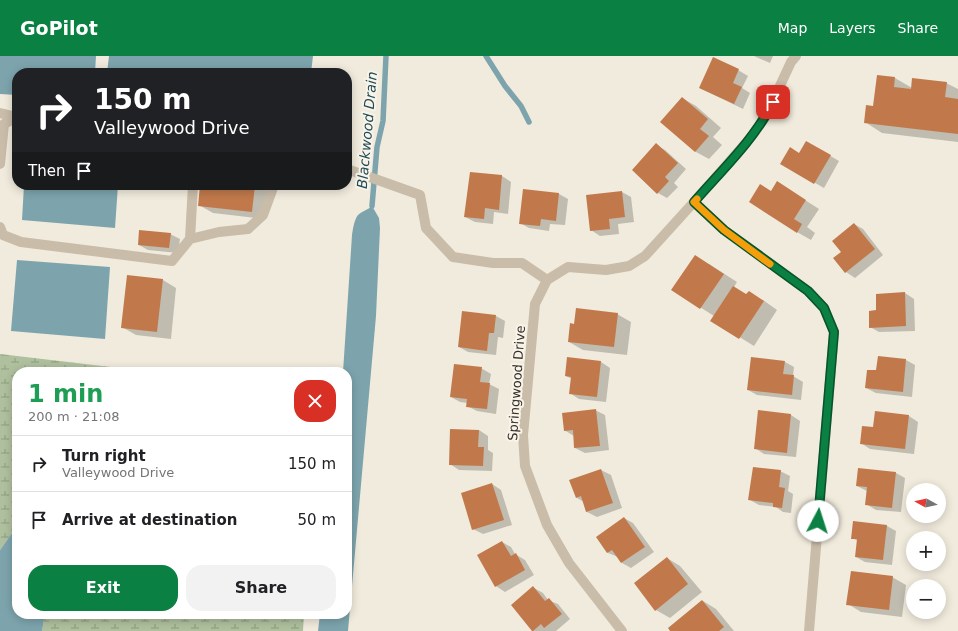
<!DOCTYPE html>
<html lang="en">
<head>
<meta charset="utf-8">
<style>
  body { margin:0; font-family:"DejaVu Sans",sans-serif; background:#f2f2f2; color:#202124; height:100vh; display:flex; flex-direction:column; font-size:15px; white-space:nowrap }
  * { box-sizing:border-box; margin:0 }
  p { font-size:13px; color:#757577 }
  .icon { flex:none; width:22px; height:22px; fill:none; stroke:currentColor; stroke-width:2; stroke-linecap:round; stroke-linejoin:round }
  .map { position:relative; flex:1; overflow:hidden }
  .sheet { position:absolute; left:12px; top:311px; width:340px; height:252px; display:flex; flex-direction:column; background:#fff; border-radius:16px; box-shadow:0 2px 10px #0003 }
  .sheet>* { flex:none }
  .hud { position:absolute; left:12px; top:12px; width:340px; height:122px; border-radius:16px; box-shadow:0 2px 10px #0003; background:#202124; color:#fff; overflow:hidden }
  .needle { width:26px; rotate:278deg }
  .controls { position:absolute; left:906px; top:427px; display:grid; gap:8px }
  .controls a { display:grid; place-items:center; width:40px; height:40px; border-radius:50%; background:#fff; box-shadow:0 2px 10px #0003; font-size:20px }
  .pin { position:absolute; display:grid; place-items:center; width:34px; height:34px; color:#fff; margin:-17px; border-radius:8px; box-shadow:0 2px 6px #0006 }
  .me { position:absolute; width:44px; margin:-22px; rotate:5deg; stroke-linejoin:round; filter:drop-shadow(0 0 3px #0008) }
  .turn { display:flex; align-items:center; gap:14px; height:84px; padding:0 16px; font-size:18px }
  .turn .icon { width:52px; height:52px; stroke-width:2.5 }
  .turn b { display:block; font-size:28px; line-height:34px }
  .then { display:flex; align-items:center; height:38px; padding:0 16px; background:#0003; gap:8px; font-size:15px }
  .round { display:grid; place-items:center; flex:none; width:42px; height:42px; border-radius:16px; background:#f2f2f2 }
  .overview { display:flex; align-items:center; justify-content:space-between; height:68px; padding:0 16px }
  h1 { font-size:24px; font-weight:800; line-height:30px; color:#1e9e55 }
  .primary-button { display:flex; gap:8px; margin-top:auto; padding:8px 16px }
  .primary-button a { flex:1; height:46px; border-radius:16px; background:#0b8043; color:#fff; font-size:16px; font-weight:800; line-height:46px; text-align:center }
  .primary-button a+a { background:#f2f2f2; color:#202124 }
  ul { padding:0; list-style:none }
  li { display:flex; align-items:center; gap:12px; height:56px; padding:0 16px; border-top:1px solid #e0e0e0 }
  li div { flex:1 }
  li b { display:block; font-size:15px }
  li em { font-style:normal }
  header { display:flex; align-items:center; gap:24px; box-sizing:border-box; height:56px; padding:0 20px; background:#0b8043; color:#fff }
  header strong { font-size:19px }
  nav { display:flex; gap:22px; margin-inline-start:auto; font-size:14px }
  .map>svg:first-child { display:block }
</style>
</head>
<body>
<header>
<strong>GoPilot</strong>
<nav><a>Map</a><a>Layers</a><a>Share</a></nav>
</header>
<div class="map">
<svg width="958" height="575" viewBox="0 0 958 575">
  <defs>
    <pattern id="wetland-marsh" width="20" height="14" patternUnits="userSpaceOnUse"><rect width="20" height="14" fill="#afc09e"/><path d="M1 5h8M5 5V1M11 12h8M15 12V8" fill="none" stroke="#8f9c81"/></pattern>
  </defs>
  <rect width="100%" height="100%" fill="#f1ebdd"/>
  <path fill="url(#wetland-marsh)" d="M 0,298 L 153,316 L 17,316 L 17,470 L 0,494 Z
    M 45,558 L 304,558 L 303,575 L 42,575 Z"/>
  <path fill="#7da4ad" d="M 0,0 L 96,0 L 95,17 L 17,17 L 17,39 L 0,38 Z
    M 109,0 L 313,0 L 311,17 L 107,17 Z
    M 24,129 L 118,129 L 115,172 L 22,164 Z
    M 372,150 L 379,162 L 380,172 L 376,260 L 348,575 L 318,575 L 320,558 L 347,558 L 347,316 L 343,316 L 352,179 C 353,173 354,164 358,159 C 362,155 368,154 372,150 Z
    M 17,204 L 110,211 L 105,283 L 11,275 Z
    M 17,470 L 17,558 L 45,558 L 42,575 L 0,575 L 0,494 Z"/>
  <path fill="#0003" d="M 754,0 L 773,0 L 770,7 Z
    M 738,14 L 748,20 L 742,32 L 750,37 L 743,53 L 700,32 Z
    M 895,22 L 912,32 L 946,27 L 958,33 L 958,86 L 882,77 L 865,66 Z
    M 682,42 L 696,50 L 721,72 L 713,81 L 722,89 L 709,103 L 696,96 L 662,66 Z
    M 807,86 L 839,105 L 824,132 L 782,108 L 800,98 Z
    M 656,89 L 665,94 L 686,113 L 674,127 L 678,131 L 667,142 L 658,137 Z
    M 471,117 L 502,120 L 511,126 L 508,158 L 494,156 L 493,168 L 475,166 L 465,161 Z
    M 201,129 L 269,129 L 265,163 L 213,157 L 199,149 Z
    M 791,135 L 819,153 L 807,171 L 815,177 L 811,184 L 797,176 L 771,136 Z
    M 622,136 L 631,141 L 634,166 L 618,168 L 619,178 L 600,180 L 591,174 L 587,140 Z
    M 559,138 L 568,143 L 565,169 L 550,168 L 549,175 L 529,172 L 520,167 Z
    M 854,168 L 863,173 L 883,199 L 855,222 L 846,216 L 835,202 L 842,196 Z
    M 170,178 L 180,183 L 178,197 L 148,194 L 139,189 Z
    M 709,208 L 737,226 L 734,231 L 747,239 L 763,244 L 777,254 L 754,290 L 712,264 L 714,260 L 673,234 Z
    M 163,224 L 176,232 L 171,283 L 136,279 L 122,271 Z
    M 905,237 L 914,243 L 915,275 L 879,276 L 870,271 L 877,255 Z
    M 463,256 L 496,260 L 505,265 L 503,282 L 498,281 L 496,299 L 468,296 L 459,291 Z
    M 617,258 L 631,266 L 627,299 L 583,294 L 569,286 Z
    M 906,304 L 915,309 L 912,341 L 876,337 L 866,332 Z
    M 601,306 L 610,312 L 606,346 L 579,343 L 570,337 L 572,323 L 566,320 Z
    M 785,306 L 794,311 L 793,320 L 803,326 L 801,344 L 757,339 L 748,334 Z
    M 481,312 L 491,318 L 489,328 L 499,333 L 496,358 L 477,355 L 467,350 L 468,347 L 460,346 L 451,341 Z
    M 595,354 L 605,359 L 609,394 L 585,397 L 575,392 L 574,380 L 564,374 Z
    M 876,356 L 909,360 L 918,366 L 914,398 L 870,393 L 861,387 L 874,372 Z
    M 791,359 L 800,365 L 796,401 L 764,398 L 755,392 Z
    M 479,374 L 488,380 L 488,394 L 493,397 L 492,415 L 459,414 L 450,408 Z
    M 601,414 L 611,419 L 622,452 L 597,461 L 587,456 L 584,446 L 577,442 Z
    M 780,415 L 790,420 L 788,435 L 793,438 L 791,457 L 783,456 L 776,451 L 759,449 L 750,444 Z
    M 896,417 L 905,422 L 901,456 L 876,454 L 866,448 L 867,435 L 857,430 Z
    M 492,428 L 501,434 L 512,469 L 483,478 L 473,473 Z
    M 624,462 L 633,467 L 654,496 L 631,512 L 622,507 L 618,501 L 608,497 L 597,481 Z
    M 887,470 L 896,475 L 892,509 L 865,506 L 856,501 L 858,485 L 852,482 Z
    M 502,486 L 511,491 L 515,498 L 525,504 L 534,519 L 505,536 L 496,530 Z
    M 667,502 L 680,510 L 702,536 L 670,562 L 656,554 Z
    M 892,521 L 906,529 L 902,561 L 861,556 L 848,548 Z
    M 534,532 L 543,537 L 548,544 L 558,548 L 570,563 L 556,575 L 533,575 Z
    M 703,545 L 716,553 L 734,575 L 671,575 Z"/>
  <g fill="none" stroke-linecap="round" stroke-linejoin="round">
    <path stroke="#7da4ad" stroke-width="5.5" d="M 486,0 L 505,30 L 521,50 L 529,66
      M 372,150 L 377,91 L 383,65 L 386,0"/>
  </g>
  <path fill="#c1794b" d="M 713,1 L 739,13 L 733,27 L 742,31 L 734,48 L 699,32 Z
    M 877,19 L 895,21 L 894,31 L 911,33 L 912,22 L 947,26 L 945,41 L 958,43 L 958,78 L 864,67 L 866,49 L 873,50 Z
    M 682,41 L 708,63 L 700,73 L 709,80 L 695,96 L 660,66 Z
    M 806,85 L 831,99 L 814,128 L 780,108 L 790,91 L 799,97 Z
    M 656,87 L 678,107 L 665,121 L 669,125 L 657,138 L 632,114 Z
    M 470,116 L 502,119 L 499,154 L 485,152 L 484,163 L 464,161 Z
    M 777,125 L 806,144 L 794,163 L 802,168 L 797,177 L 749,146 L 760,128 L 771,135 Z
    M 200,129 L 255,129 L 252,156 L 198,150 Z
    M 523,133 L 559,137 L 556,165 L 541,163 L 540,170 L 519,168 Z
    M 622,135 L 625,161 L 609,163 L 610,173 L 590,175 L 586,139 Z
    M 854,167 L 875,193 L 845,217 L 833,202 L 841,196 L 832,185 Z
    M 139,174 L 171,177 L 169,192 L 138,189 Z
    M 695,199 L 724,218 L 700,253 L 671,234 Z
    M 127,219 L 163,223 L 157,276 L 121,272 Z
    M 733,230 L 746,238 L 749,235 L 764,245 L 739,283 L 710,265 Z
    M 905,236 L 906,270 L 869,272 L 869,255 L 876,254 L 876,238 Z
    M 576,252 L 618,257 L 614,291 L 568,286 L 570,267 L 574,268 Z
    M 462,255 L 496,259 L 494,277 L 489,277 L 487,295 L 458,291 Z
    M 878,300 L 906,303 L 903,336 L 865,332 L 867,314 L 876,314 Z
    M 567,301 L 601,305 L 597,341 L 569,338 L 571,321 L 565,320 Z
    M 751,301 L 785,305 L 783,318 L 794,319 L 792,339 L 747,334 Z
    M 454,308 L 482,311 L 480,326 L 490,327 L 487,353 L 466,351 L 467,343 L 450,341 Z
    M 596,353 L 600,390 L 574,392 L 573,374 L 564,375 L 562,357 Z
    M 758,354 L 791,358 L 787,397 L 754,393 Z
    M 875,355 L 909,359 L 905,393 L 860,388 L 862,370 L 873,371 Z
    M 450,373 L 479,374 L 478,391 L 484,391 L 483,410 L 449,409 Z
    M 753,411 L 781,414 L 779,431 L 785,432 L 782,452 L 773,451 L 773,447 L 748,444 Z
    M 858,412 L 896,416 L 892,452 L 865,449 L 867,431 L 856,430 Z
    M 601,413 L 613,447 L 586,456 L 581,440 L 576,442 L 569,424 Z
    M 492,427 L 504,464 L 472,474 L 461,437 Z
    M 624,461 L 645,491 L 621,507 L 612,494 L 607,497 L 596,481 Z
    M 853,465 L 887,469 L 883,504 L 855,501 L 857,483 L 851,483 Z
    M 502,485 L 511,500 L 516,497 L 525,514 L 495,531 L 477,499 Z
    M 667,501 L 688,528 L 655,555 L 634,527 Z
    M 851,515 L 893,520 L 889,554 L 846,549 Z
    M 533,530 L 545,545 L 549,542 L 562,558 L 544,572 L 541,568 L 533,575 L 532,575 L 511,549 Z
    M 702,544 L 724,571 L 719,575 L 670,575 L 668,572 Z"/>
  <g fill="none" stroke-linecap="round" stroke-linejoin="round">
    <path stroke="#c9bca9" stroke-width="10" d="M 0,57 L 17,61
      M 0,108 L 4,68 L 17,61
      M 347,113 L 420,139 L 426,172 L 453,201 L 493,207 L 522,207 L 547,224 L 568,211 L 606,214 L 629,210 L 645,200 L 694,146 L 752,80 L 766,60 L 791,6 L 796,0
      M 694,146 L 724,174 L 808,235 L 824,252 L 834,276 L 809,575
      M 0,171 L 3,179 L 21,186 L 172,205 L 190,183 L 219,176 L 248,173 L 263,159 L 274,129
      M 190,183 L 193,129
      M 547,224 L 535,248 L 523,379 L 525,410 L 547,469 L 569,507 L 622,575"/>
  </g>
  <g fill="none" stroke-linecap="round" stroke-linejoin="round">
    <g stroke="#07532c" stroke-width="10">
      <path id="route" d="M 773,46 C 755,83 721,115 694,146 L 724,174 L 808,235 L 824,252 L 834,276 L 818,465"/>
    </g>
    <use href="#route" stroke="#0b8043" stroke-width="7"/>
    <path stroke="#f59e0b" stroke-width="7" d="M 697,143 L 694,146 L 724,174 L 770,208"/>
  </g>
  <g text-anchor="middle" stroke-width="4" stroke-linejoin="round" paint-order="stroke">
    <g font-size="13" fill="#372f29" stroke="#f9f4e9">
      <text transform="translate(516 327) rotate(-86)" y="5">Springwood Drive</text>
    </g>
    <g font-size="14" font-style="italic" fill="#204b56" stroke="#f9f4e9">
      <text transform="translate(367 74) rotate(-85)" y="5">Blackwood Drain</text>
    </g>
  </g>
</svg>
<div class="controls">
<a><svg class="needle" viewBox="-14 -14 28 28"><path d="M0-13l5 13h-10z" fill="#e53935"/><path d="M0 13l5-13h-10z" fill="#757577"/></svg></a>
<a>+</a>
<a>−</a>
</div>
<div class="pin" style="left:773px;top:46px;background:#d93025"><svg class="icon" aria-label="arrive" viewBox="0 0 24 24"><path d="M6 21V4h12l-3 4 3 4H6"/></svg></div>
<svg class="me" style="left:818px;top:465px" viewBox="-20 -20 40 40"><circle r="19" fill="#fff"/><path d="M0-13L10 11 0 6-10 11z" fill="#0b8043"/></svg>
<div class="hud">
<div class="turn"><svg class="icon" aria-label="right" viewBox="0 0 24 24"><path d="M7 20v-9h11M14 6l5 5-5 5"/></svg><div><b>150 m</b>Valleywood Drive</div></div>
<div class="then">Then<svg class="icon" aria-label="arrive" viewBox="0 0 24 24"><path d="M6 21V4h12l-3 4 3 4H6"/></svg></div>
</div>
<section class="sheet">
<div class="overview"><div><h1>1 min</h1><p>200 m · 21:08</p></div><a class="round" style="background:#d93025;color:#fff"><svg class="icon" aria-label="close" viewBox="0 0 24 24"><path d="M6 6l12 12M18 6L6 18"/></svg></a></div>
<ul>
<li><svg class="icon" aria-label="right" viewBox="0 0 24 24"><path d="M7 20v-9h11M14 6l5 5-5 5"/></svg><div><b>Turn right</b><p>Valleywood Drive</p></div><em>150 m</em></li>
<li><svg class="icon" aria-label="arrive" viewBox="0 0 24 24"><path d="M6 21V4h12l-3 4 3 4H6"/></svg><div><b>Arrive at destination</b></div><em>50 m</em></li>
</ul>
<div class="primary-button"><a>Exit</a><a>Share</a></div>
</section>
</div>
</body>
</html>
